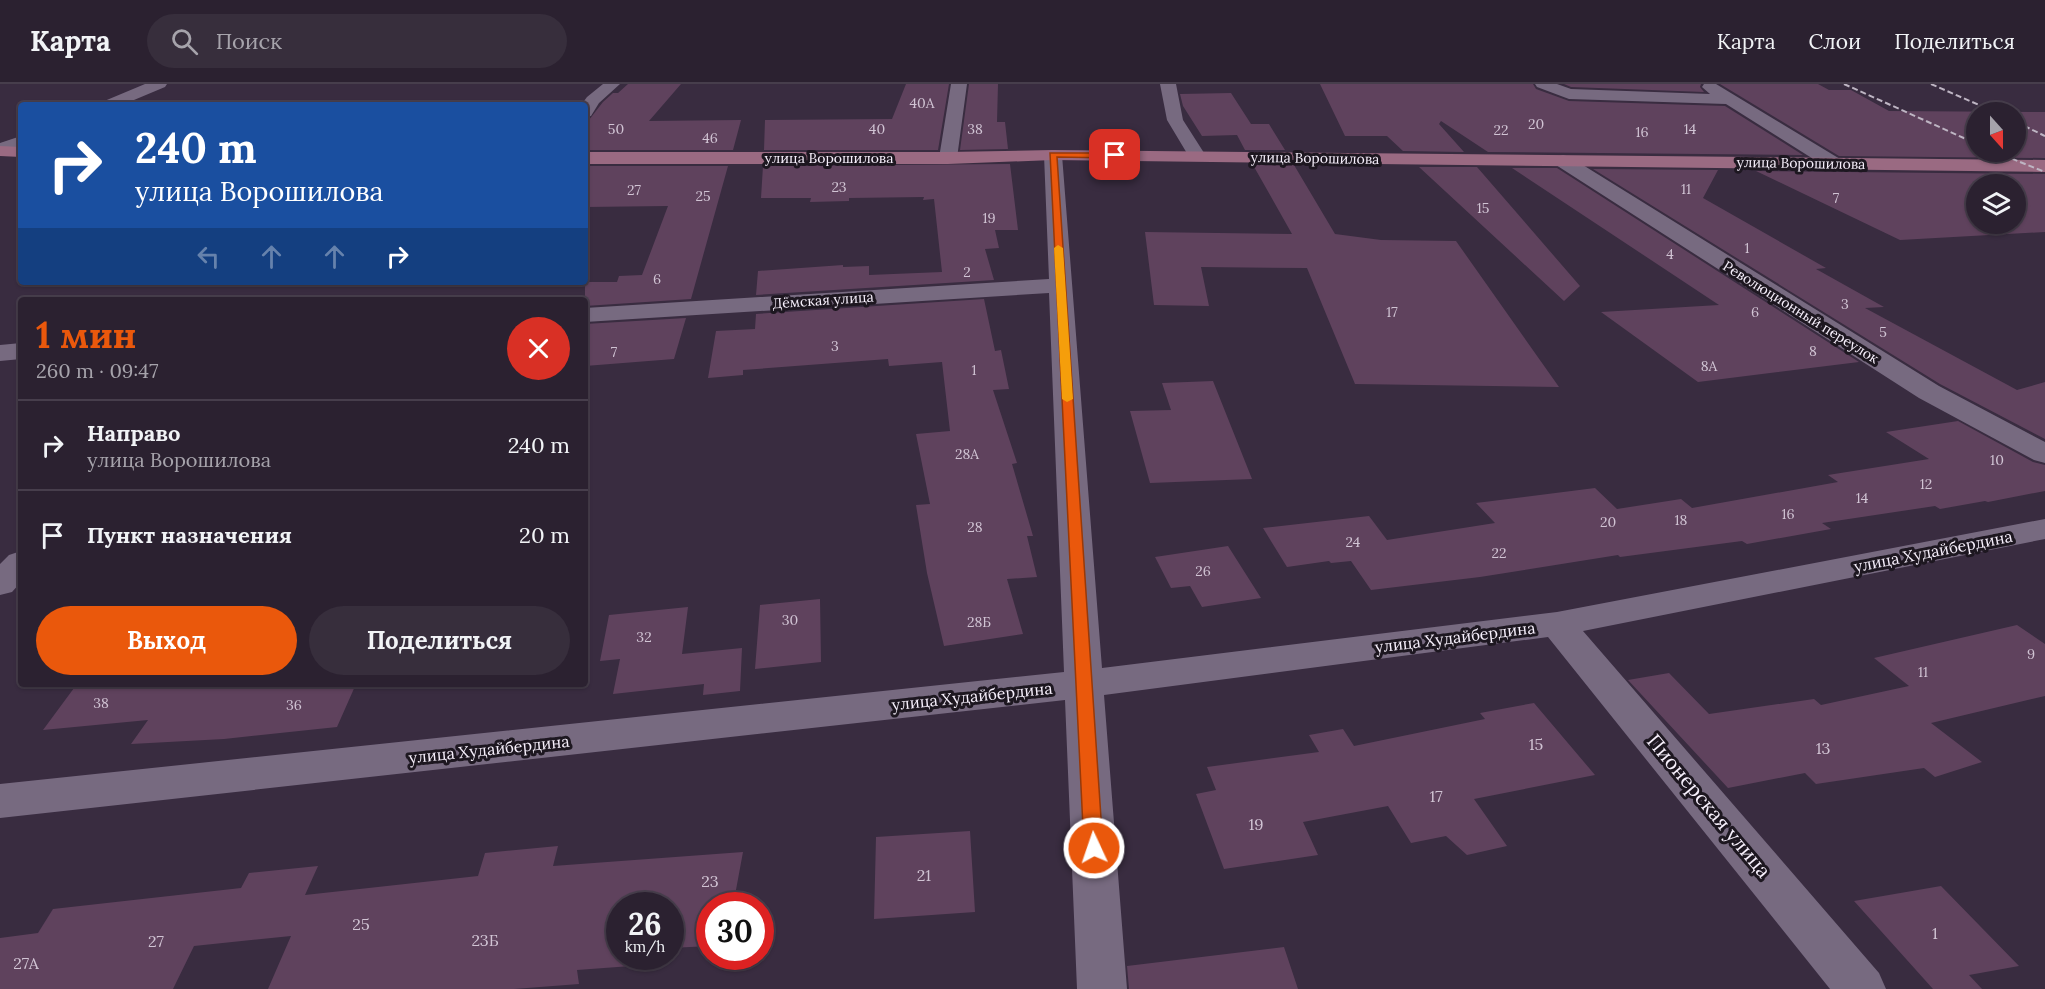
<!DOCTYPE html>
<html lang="ru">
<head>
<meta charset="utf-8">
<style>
  body { margin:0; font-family:Lora,serif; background:#372e3c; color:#f1f3f6; height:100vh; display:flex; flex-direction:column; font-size:22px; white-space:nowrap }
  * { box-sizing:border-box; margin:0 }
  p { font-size:20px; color:#a6a3ab }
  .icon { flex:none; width:33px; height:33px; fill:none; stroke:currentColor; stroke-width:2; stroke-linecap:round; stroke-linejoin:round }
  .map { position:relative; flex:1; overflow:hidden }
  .drawer { position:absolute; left:18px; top:213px; width:570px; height:390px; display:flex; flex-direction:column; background:#2b2130; border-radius:6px; box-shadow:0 2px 4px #0004,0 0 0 2px #473e4c }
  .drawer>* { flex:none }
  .guide { position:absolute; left:18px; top:18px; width:570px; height:183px; border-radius:6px; box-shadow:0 2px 4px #0004,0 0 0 2px #473e4c; background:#1a4fa0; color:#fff; overflow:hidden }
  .needle { width:39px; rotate:159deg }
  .controls { position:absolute; left:1966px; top:18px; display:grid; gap:12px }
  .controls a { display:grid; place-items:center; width:60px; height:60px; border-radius:50%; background:#2b2130; box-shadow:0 2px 4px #0004,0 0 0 2px #473e4c; font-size:30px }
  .speed { position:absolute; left:606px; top:808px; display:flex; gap:12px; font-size:30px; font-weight:700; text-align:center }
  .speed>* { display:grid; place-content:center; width:78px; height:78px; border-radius:50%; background:#2b2130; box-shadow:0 2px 4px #0004,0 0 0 2px #473e4c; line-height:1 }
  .speed small { font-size:15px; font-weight:400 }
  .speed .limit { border:9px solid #d22; background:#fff; color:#111 }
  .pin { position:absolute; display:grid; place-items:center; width:51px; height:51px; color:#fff; margin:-26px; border-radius:12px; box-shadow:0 3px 9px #0006 }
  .me { position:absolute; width:66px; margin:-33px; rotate:357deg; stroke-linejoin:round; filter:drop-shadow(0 0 4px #0008) }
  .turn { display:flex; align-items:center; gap:21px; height:126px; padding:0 18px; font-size:27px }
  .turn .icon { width:78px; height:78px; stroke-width:2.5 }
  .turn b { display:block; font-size:42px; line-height:51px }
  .lanes { display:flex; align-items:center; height:57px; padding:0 18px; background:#0003; justify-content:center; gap:30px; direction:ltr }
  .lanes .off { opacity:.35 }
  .round { display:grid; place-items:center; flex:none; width:63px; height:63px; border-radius:32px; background:#372e3c }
  .overview { display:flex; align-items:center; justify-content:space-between; height:102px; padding:0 18px }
  h1 { font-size:36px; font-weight:700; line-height:45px; color:#ea580c }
  .primary-button { display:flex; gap:12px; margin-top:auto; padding:12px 18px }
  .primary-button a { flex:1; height:69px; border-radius:36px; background:#ea580c; color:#fff; font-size:24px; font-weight:700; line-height:69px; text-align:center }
  .primary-button a+a { background:#372e3c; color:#f1f3f6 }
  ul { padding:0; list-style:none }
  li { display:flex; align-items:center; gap:18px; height:90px; padding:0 18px; border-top:2px solid #473e4c }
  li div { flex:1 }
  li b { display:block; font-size:22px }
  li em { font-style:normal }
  header { display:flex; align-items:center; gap:36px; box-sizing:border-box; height:84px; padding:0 30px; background:#2b2130; border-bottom:2px solid #473e4c }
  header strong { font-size:28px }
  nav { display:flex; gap:33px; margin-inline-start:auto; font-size:21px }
  .search { width:420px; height:54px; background:#372e3c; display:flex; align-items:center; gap:15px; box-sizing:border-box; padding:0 21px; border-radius:33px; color:#a6a3ab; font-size:22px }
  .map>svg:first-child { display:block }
</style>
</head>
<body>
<header>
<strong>Карта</strong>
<div class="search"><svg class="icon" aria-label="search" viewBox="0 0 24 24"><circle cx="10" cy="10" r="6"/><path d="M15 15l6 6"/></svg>Поиск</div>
<nav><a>Карта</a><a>Слои</a><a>Поделиться</a></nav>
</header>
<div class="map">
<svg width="2045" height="905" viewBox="0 0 2045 905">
  <rect width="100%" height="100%" fill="#392c40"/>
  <path fill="#5f425d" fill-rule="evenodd" d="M 628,0 L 681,0 L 649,37 L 741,36 L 733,66 L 585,66 L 585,41 L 603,18 L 613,9 L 618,9 Z
    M 906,0 L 949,0 L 938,66 L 764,66 L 765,36 L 892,35 Z
    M 969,0 L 998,0 L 997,38 L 1005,38 L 1008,65 L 960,66 Z
    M 1320,0 L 1533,0 L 1536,5 L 1569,17 L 1725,22 L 1803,71 L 1488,68 L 1441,37 L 1439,40 L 1464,68 L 1403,67 L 1387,52 L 1345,52 Z
    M 1564,0 L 1701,0 L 1700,3 L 1704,8 L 1571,3 Z
    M 1720,0 L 1818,0 L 1829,6 L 1851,6 L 1889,27 L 2045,28 L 2045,74 L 1839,72 ZM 1977,28 L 2016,28 L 2016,68 L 1977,68 Z
    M 1231,9 L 1251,40 L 1269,40 L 1285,66 L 1245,66 L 1237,51 L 1202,52 L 1183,22 L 1180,10 Z
    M 1010,80 L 1018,146 L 995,146 L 999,164 L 985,165 L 994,196 L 756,211 L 758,187 L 843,181 L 843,183 L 869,182 L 869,191 L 942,188 L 934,115 L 923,116 L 924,113 L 849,114 L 849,117 L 810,118 L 811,114 L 761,114 L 763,82 Z
    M 1253,81 L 1294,81 L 1335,150 L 1381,156 L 1456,157 L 1559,303 L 1355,300 L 1307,184 L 1201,183 L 1209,222 L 1154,221 L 1145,148 L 1292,150 Z
    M 585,82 L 728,82 L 691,215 L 585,222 L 585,198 L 617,198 L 619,192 L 642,191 L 668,122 L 585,123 Z
    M 1419,83 L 1477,83 L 1580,202 L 1564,217 Z
    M 1512,84 L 1557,84 L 1859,278 L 1698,298 L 1601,228 L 1719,221 Z
    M 1593,85 L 1718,86 L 1703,114 L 1826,184 L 1816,185 L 1884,223 L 1865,224 L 2017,306 L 2045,298 L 2045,355 L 1940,300 Z
    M 1756,87 L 2045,90 L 2045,148 L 1900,156 ZM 1977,100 L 2016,100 L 2016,140 L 1977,140 Z
    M 984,215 L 995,267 L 1001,266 L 1009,305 L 993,306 L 1017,379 L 1012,380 L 1033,452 L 1027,452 L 1037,493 L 1007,495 L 1023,550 L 944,562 L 927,489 L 916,421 L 930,420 L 916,350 L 950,347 L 942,278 L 889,282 L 888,275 L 743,286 L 743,291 L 708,294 L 716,247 L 755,245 L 756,230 Z
    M 686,234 L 674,275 L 585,282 L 585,240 Z
    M 1213,297 L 1252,395 L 1150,399 L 1130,327 L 1171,326 L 1162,299 Z
    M 1958,337 L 2033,378 L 2045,381 L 2045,407 L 1988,418 L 1985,417 L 1940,425 L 1935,422 L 1822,439 L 1831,445 L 1747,460 L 1742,457 L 1620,473 L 1618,471 L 1480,493 L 1371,506 L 1351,477 L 1331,479 L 1329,477 L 1287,483 L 1263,444 L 1369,432 L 1387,456 L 1495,439 L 1476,419 L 1595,404 L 1617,425 L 1681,415 L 1692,424 L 1838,398 L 1828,391 L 1929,375 L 1886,348 Z
    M 1228,462 L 1261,514 L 1202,523 L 1190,502 L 1171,504 L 1155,473 Z
    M 820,515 L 821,578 L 755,585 L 760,521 Z
    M 688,523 L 682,570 L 742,564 L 740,607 L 703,611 L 704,600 L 613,610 L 620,575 L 600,577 L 609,531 Z
    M 2017,541 L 2045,560 L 2045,612 L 1931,639 L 1982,678 L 1935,693 L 1924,684 L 1816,700 L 1805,689 L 1728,704 L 1628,596 L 1669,589 L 1709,630 L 1814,615 L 1821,621 L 1909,602 L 1874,574 Z
    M 77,600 L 356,600 L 337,643 L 224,655 L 131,660 L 148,636 L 43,646 Z
    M 1534,619 L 1595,691 L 1474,715 L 1507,762 L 1467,771 L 1446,752 L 1411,759 L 1388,722 L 1303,738 L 1318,771 L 1224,785 L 1196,710 L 1216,706 L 1207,683 L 1319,668 L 1309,651 L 1343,645 L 1354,662 L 1485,635 L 1480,629 Z
    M 970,747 L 975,828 L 874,835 L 876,753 Z
    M 558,762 L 553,782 L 743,768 L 733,822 L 710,822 L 710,862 L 670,864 L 670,822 L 620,822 L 620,873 L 633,873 L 631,882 L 577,886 L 579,900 L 514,905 L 268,905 L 291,852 L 194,862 L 173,905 L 0,905 L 0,854 L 38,849 L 53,825 L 241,804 L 249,789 L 318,782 L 305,811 L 478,792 L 485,769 Z
    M 1941,802 L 2019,882 L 1969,891 L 1982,905 L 1933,905 L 1854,817 Z
    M 1284,863 L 1298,905 L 1129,905 L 1127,882 Z"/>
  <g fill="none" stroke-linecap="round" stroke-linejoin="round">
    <path fill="#776a80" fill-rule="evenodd" d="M 145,0 L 167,0 L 165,3 L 122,21 L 100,21 L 102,18 Z
      M 603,0 L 620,0 L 599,19 L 591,32 L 585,33 L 585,21 L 581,21 L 587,13 Z
      M 951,0 L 967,0 L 957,74 L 955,78 L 941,78 L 939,74 Z
      M 1160,0 L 1176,0 L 1183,36 L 1206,72 L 1203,76 L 1191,76 L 1167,36 Z
      M 1535,0 L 1557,0 L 1571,5 L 1710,10 L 1702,3 L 1704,0 L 1716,0 L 1840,75 L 1842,79 L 1840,83 L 1826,83 L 1726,20 L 1569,15 L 1537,3 Z
      M 21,52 L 21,63 L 0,70 L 0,59 Z
      M 1053,66 L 1059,67 L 1062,71 L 1102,584 L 1557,528 L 2045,435 L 2045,455 L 1583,547 L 1879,889 L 1886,905 L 1830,905 L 1548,553 L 1104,611 L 1127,905 L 1077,905 L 1065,616 L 0,734 L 0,700 L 1064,588 L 1049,209 L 585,238 L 585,224 L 1049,195 L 1044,71 L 1047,67 Z
      M 1563,71 L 1570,73 L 1939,302 L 2045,358 L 2045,379 L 2034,376 L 1919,314 L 1556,81 L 1554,77 L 1556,73 Z
      M 21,259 L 21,275 L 0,277 L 0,261 Z
      M 21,467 L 21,498 L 12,508 L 0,511 L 0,480 L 9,471 Z"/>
    <path fill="#9a6a82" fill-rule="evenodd" d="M 0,62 L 21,63 L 21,73 L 0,72 Z
      M 1053,66 L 2045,76 L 2045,88 L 1053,76 L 948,80 L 585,80 L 585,68 L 948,68 Z"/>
    <path stroke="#beb5c3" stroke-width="2" stroke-dasharray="6 3" stroke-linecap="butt" d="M 1844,0 L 1977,60
      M 1931,0 L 1995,28
      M 2016,38 L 2045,52
      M 1995,68 L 2045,88"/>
  </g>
  <path fill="#ea580c" stroke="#983908" stroke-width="1.5" d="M 1050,69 L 1115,69 L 1118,71 L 1115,74 L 1057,73 L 1103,764 L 1100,770 L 1094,772 L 1087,770 L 1084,764 Z"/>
  <path fill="#f59e0b" d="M 1058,161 L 1063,164 L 1073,315 L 1067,318 L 1062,315 L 1054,164 Z"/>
  <g text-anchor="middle" stroke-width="6" stroke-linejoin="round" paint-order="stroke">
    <g font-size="14" fill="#d1c4d4">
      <text x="922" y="24">40А</text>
      <text x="1536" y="45">20</text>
      <text x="616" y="50">50</text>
      <text x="877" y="50">40</text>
      <text x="975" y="50">38</text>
      <text x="1690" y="50">14</text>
      <text x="1501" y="51">22</text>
      <text x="1642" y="53">16</text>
      <text x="710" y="59">46</text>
      <text x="839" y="108">23</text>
      <text x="1686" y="110">11</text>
      <text x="634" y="111">27</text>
      <text x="703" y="117">25</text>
      <text x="1836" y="119">7</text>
      <text x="1483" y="129">15</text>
      <text x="989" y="139">19</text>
      <text x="1747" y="169">1</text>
      <text x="1670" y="175">4</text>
      <text x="967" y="193">2</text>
      <text x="657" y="200">6</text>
      <text x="1845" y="225">3</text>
      <text x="1392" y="233">17</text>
      <text x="1755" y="233">6</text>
      <text x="1883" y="253">5</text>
      <text x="835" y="267">3</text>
      <text x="1813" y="272">8</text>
      <text x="614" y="273">7</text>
      <text x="1709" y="287">8А</text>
      <text x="974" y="291">1</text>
      <text x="967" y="375">28А</text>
      <text x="1997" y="381">10</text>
      <text x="1926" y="405">12</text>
      <text x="1862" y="419">14</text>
      <text x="1788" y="435">16</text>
      <text x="1681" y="441">18</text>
      <text x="1608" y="443">20</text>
      <text x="975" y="448">28</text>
      <text x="1353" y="463">24</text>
      <text x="1499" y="474">22</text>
      <text x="1203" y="492">26</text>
      <text x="790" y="541">30</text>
      <text x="979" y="543">28Б</text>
      <text x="644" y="558">32</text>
      <text x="2031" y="575">9</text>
      <text x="1923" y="593">11</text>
      <text x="101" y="624">38</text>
      <text x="294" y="626">36</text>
    </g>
    <g font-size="14" fill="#f7f0fc" stroke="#1d1720">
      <text x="829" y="79">улица Ворошилова</text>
      <text transform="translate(1315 74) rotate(1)" y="5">улица Ворошилова</text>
      <text transform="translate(1801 79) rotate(1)" y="5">улица Ворошилова</text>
      <text transform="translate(823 216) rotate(-4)" y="5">Дёмская улица</text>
      <text transform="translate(1801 228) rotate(32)" y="5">Революционный переулок</text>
    </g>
    <g font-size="16" fill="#f7f0fc" stroke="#1d1720">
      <text transform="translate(1933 467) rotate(-11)" y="6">улица Худайбердина</text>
      <text transform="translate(1455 553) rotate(-7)" y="6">улица Худайбердина</text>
      <text transform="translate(972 612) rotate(-6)" y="6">улица Худайбердина</text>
      <text transform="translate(489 665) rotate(-6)" y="6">улица Худайбердина</text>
    </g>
    <g font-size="16" fill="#d1c4d4">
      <text x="1536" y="666">15</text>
      <text x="1823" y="670">13</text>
      <text x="1436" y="718">17</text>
      <text x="1256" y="746">19</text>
      <text x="924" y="797">21</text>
      <text x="710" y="803">23</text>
      <text x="361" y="846">25</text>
      <text x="1935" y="855">1</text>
      <text x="485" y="862">23Б</text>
      <text x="156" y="863">27</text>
      <text x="26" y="885">27А</text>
    </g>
    <g font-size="20" fill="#f7f0fc" stroke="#1d1720">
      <text transform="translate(1709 722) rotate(50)" y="7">Пионерская улица</text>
    </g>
  </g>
</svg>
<div class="controls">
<a><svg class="needle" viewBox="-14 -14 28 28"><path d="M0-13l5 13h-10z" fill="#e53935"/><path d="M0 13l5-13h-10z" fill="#a6a3ab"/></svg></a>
<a><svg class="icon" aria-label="layers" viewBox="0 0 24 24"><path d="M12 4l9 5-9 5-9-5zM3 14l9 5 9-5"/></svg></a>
</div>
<div class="speed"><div>26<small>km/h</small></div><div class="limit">30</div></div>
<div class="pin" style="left:1115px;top:71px;background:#d93025"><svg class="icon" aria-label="arrive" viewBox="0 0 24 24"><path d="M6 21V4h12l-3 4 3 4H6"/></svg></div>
<svg class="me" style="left:1094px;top:764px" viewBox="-20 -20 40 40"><circle r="17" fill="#ea580c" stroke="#fff" stroke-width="3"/><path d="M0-11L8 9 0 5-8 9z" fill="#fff"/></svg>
<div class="guide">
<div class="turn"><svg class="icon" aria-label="right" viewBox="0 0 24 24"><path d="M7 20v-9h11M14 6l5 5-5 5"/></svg><div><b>240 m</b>улица Ворошилова</div></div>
<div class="lanes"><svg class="icon off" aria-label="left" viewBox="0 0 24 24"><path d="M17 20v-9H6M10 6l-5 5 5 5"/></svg><svg class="icon off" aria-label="ahead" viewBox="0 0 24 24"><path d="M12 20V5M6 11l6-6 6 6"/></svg><svg class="icon off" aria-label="ahead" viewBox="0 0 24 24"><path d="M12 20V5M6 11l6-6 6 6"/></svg><svg class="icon" aria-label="right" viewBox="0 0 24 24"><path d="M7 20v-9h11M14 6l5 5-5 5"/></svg></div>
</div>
<section class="drawer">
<div class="overview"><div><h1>1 мин</h1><p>260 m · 09:47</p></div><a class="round" style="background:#d93025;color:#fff"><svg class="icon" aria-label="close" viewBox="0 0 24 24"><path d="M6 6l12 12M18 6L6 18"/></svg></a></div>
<ul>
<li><svg class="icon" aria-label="right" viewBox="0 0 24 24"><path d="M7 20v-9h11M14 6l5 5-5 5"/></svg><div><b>Направо</b><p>улица Ворошилова</p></div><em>240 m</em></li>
<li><svg class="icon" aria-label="arrive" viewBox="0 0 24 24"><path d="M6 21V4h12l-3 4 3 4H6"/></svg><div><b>Пункт назначения</b></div><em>20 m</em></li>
</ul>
<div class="primary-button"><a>Выход</a><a>Поделиться</a></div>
</section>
</div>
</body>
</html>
